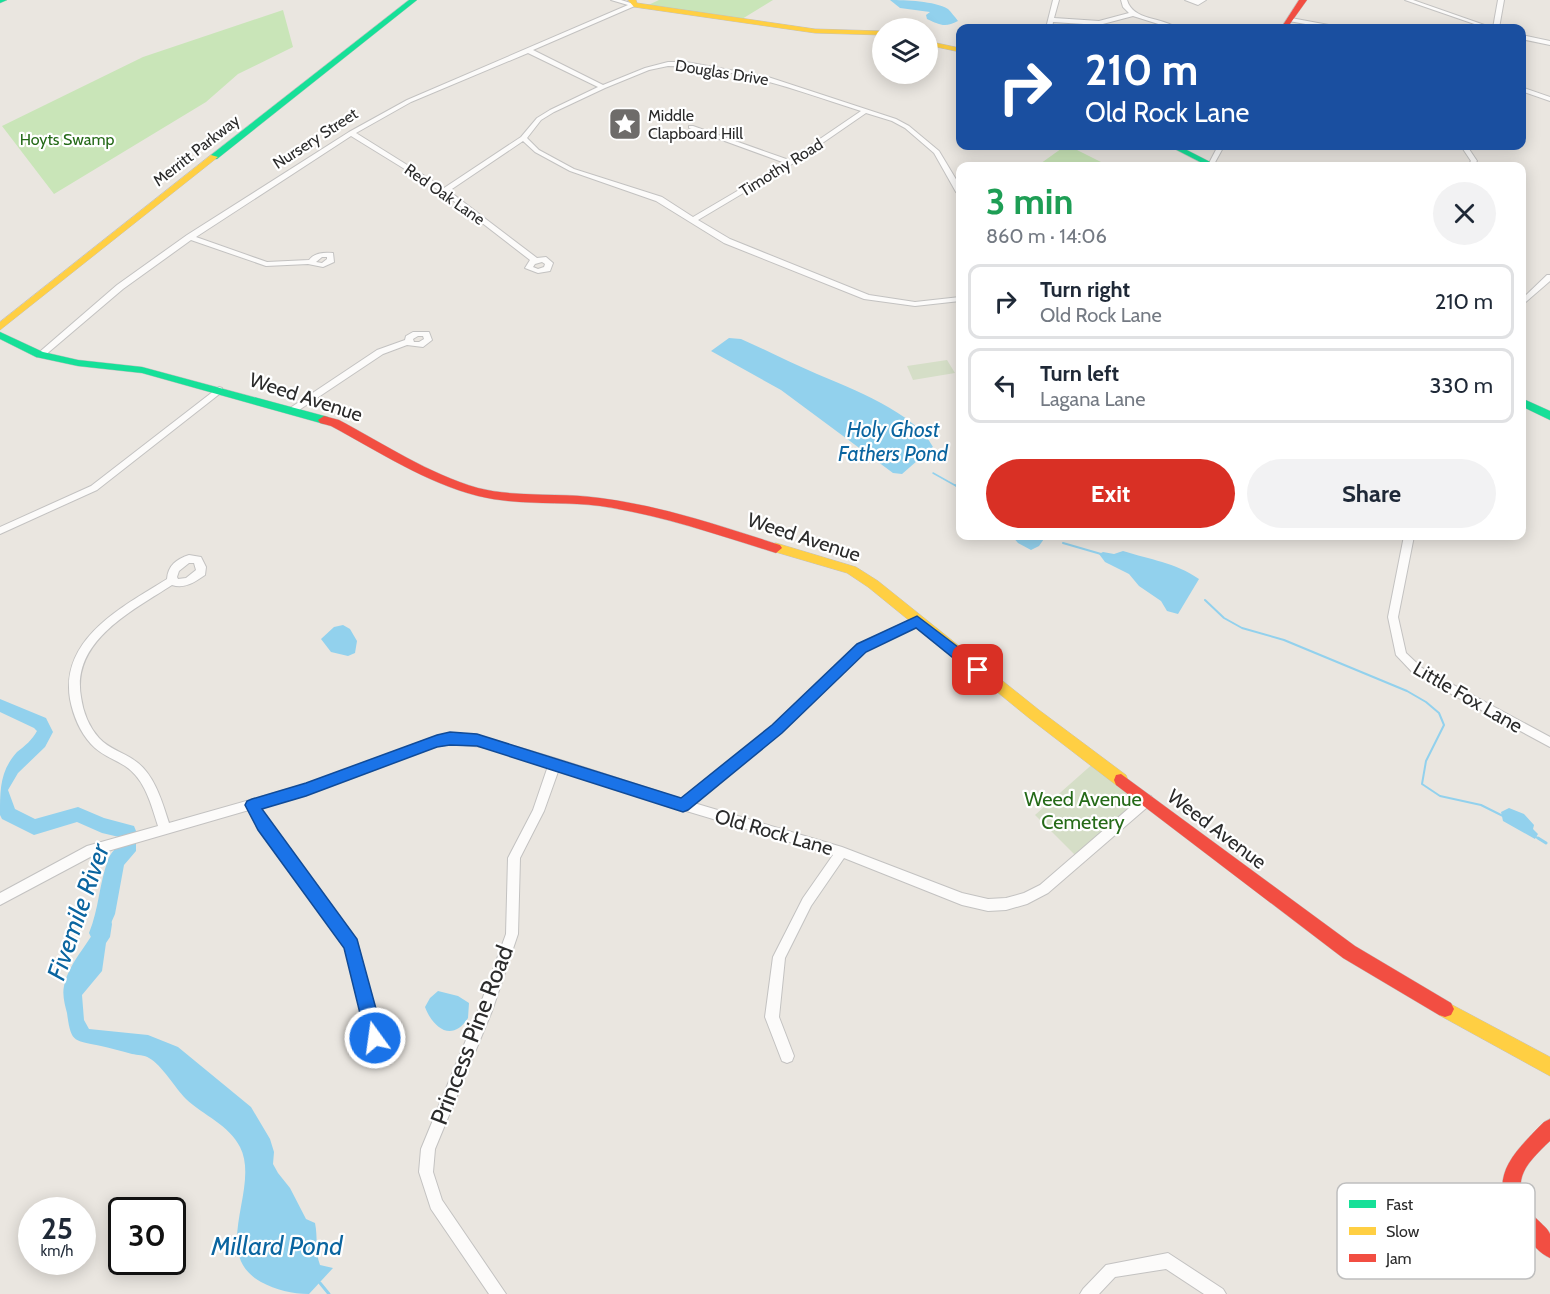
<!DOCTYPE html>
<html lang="en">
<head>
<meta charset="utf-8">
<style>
  body { margin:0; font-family:Cabin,sans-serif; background:#f2f2f3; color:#1f2937; height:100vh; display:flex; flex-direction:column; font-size:22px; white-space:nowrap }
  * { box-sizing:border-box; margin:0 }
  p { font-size:20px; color:#747a83 }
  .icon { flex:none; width:33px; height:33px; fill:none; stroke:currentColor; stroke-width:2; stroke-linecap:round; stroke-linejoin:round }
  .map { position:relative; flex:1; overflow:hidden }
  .sheet { position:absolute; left:956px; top:162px; width:570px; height:378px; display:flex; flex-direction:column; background:#fff; border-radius:12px; box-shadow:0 3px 15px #0003 }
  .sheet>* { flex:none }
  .banner { position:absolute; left:956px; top:24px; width:570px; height:126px; border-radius:12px; box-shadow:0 3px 15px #0003; background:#1a4fa0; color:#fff; overflow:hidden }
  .controls { position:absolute; left:872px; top:18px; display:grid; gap:12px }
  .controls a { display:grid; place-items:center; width:66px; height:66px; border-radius:50%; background:#fff; box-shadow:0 3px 15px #0003; font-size:30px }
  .speed { position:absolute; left:18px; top:1197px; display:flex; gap:12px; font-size:30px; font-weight:700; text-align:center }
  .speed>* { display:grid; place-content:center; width:78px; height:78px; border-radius:50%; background:#fff; box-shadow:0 3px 15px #0003; line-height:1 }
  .speed small { font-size:15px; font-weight:400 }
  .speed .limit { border:3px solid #111; border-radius:9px; background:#fff; color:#111 }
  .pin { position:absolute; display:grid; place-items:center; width:51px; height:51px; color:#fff; margin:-26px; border-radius:12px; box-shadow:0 3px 9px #0006 }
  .me { position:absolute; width:66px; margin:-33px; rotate:346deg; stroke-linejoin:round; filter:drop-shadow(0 0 4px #0008) }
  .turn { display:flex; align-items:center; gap:21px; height:126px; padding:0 30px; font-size:27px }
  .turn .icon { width:78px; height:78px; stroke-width:2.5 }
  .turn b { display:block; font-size:42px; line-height:51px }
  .round { display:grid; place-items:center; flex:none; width:63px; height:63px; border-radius:32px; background:#f2f2f3 }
  .head { display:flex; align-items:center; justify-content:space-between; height:102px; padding:0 30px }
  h1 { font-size:36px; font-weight:800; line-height:45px; color:#1e9e55 }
  .action { display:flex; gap:12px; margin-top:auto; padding:12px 30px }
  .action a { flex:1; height:69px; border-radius:36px; background:#d93025; color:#fff; font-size:24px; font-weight:800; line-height:69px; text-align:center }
  .action a+a { background:#f2f2f3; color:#1f2937 }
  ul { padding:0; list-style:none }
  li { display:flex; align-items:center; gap:18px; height:75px; margin:0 12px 9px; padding:0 18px; border:3px solid #e0e1e3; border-radius:12px }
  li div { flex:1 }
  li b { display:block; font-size:22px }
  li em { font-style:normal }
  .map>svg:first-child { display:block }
</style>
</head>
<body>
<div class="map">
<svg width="1550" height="1294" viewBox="0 0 1550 1294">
  <rect width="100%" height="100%" fill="#eae6e0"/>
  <path fill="#c9e5b8" d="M 659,0 L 773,0 L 742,19 L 644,7 Z
    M 283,10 L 293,47 L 238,74 L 206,102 L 54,194 L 2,126 L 143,57 Z
    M 1065,146 L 1069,146 L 1109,166 L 1037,166 Z"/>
  <path fill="#d5dec7" d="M 947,360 L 955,373 L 913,380 L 907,366 Z
    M 1096,761 L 1143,797 L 1076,856 L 1035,815 Z"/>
  <path fill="#92d1ed" d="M 890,0 C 905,0 935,1 948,9 C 951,12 955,17 958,21 C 945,28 940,25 927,19 L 926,15 L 930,12 L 900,8 Z
    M 729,338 L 741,339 C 766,350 791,363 817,374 C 850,388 916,413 933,447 L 902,474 L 893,473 L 781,390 L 711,351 Z
    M 1012,536 L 1046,536 L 1039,546 L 1031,550 L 1018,543 Z
    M 1123,551 C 1151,560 1174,562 1199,579 L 1178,614 L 1167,611 L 1161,601 L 1139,586 L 1129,574 L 1105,562 L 1099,554 L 1103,552 L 1114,554 Z
    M 343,625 L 350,629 L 357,641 L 355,653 L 348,656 L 331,652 L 321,639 L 334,627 Z
    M 1509,808 L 1524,814 L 1534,825 L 1533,829 L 1538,834 L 1535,839 L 1503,821 L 1501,812 Z
    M 109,913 L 112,924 L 110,937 L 106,943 L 102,971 L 82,995 L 84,1020 L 89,1029 L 148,1035 L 178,1047 L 251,1107 L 270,1139 L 274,1152 L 273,1164 L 278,1173 L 290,1188 L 306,1219 L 315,1223 C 318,1237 315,1252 320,1265 L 333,1268 L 309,1294 C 292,1294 276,1290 261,1282 C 209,1253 261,1188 240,1147 C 229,1125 203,1115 186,1099 C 175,1088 162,1065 149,1058 C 145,1055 137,1055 132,1054 C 121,1051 111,1048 101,1046 C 74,1040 71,1044 67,1013 C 65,1005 62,995 64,986 C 70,959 93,941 102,915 Z
    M 438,991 L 458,996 L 469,1003 L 468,1018 C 452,1043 433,1028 425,1007 L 430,998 Z"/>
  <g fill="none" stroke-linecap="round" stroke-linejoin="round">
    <path stroke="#92d1ed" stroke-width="1.5" d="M 933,473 L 958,487"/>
    <path stroke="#92d1ed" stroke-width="2" d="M 955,485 L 960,488
      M 1063,543 L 1101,554
      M 1205,600 L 1224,618 L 1242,628 L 1284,640 L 1407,691 L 1426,702 L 1439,713 L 1444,725 L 1426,761 L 1422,784 L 1440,796 L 1481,805 L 1503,816
      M 1536,837 L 1541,840"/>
    <path stroke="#92d1ed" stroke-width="3" d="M 1538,838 L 1546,843
      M 320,1283 L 329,1294"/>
    <path fill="#92d1ed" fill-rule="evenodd" d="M 0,699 L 46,718 L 53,732 L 45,747 L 18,773 L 8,790 L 15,809 L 35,819 L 78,807 L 104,818 L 134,826 L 136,831 L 136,851 L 124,865 L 115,914 L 104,939 L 98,942 L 92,939 L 89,933 C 99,909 99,884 108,860 C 112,849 118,851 119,837 L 102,833 L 77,822 L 34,835 L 2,819 L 0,815 C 0,789 0,771 17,752 C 25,746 32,740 37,731 L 34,728 L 0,712 Z"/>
    <g stroke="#c3c2c1" stroke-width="2">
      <path id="street" d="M 611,0 L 621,0 L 637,5 L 533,50 L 603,85 L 645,68 L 668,62 L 686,62 L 768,77 L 896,119 L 909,126 L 939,151 L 960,186 L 960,194 L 956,192 L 934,153 L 905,128 L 892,121 L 866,113 L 792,164 L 698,220 L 730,239 L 869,295 L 915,302 L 960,297 L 960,301 L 915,306 L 864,299 L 724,243 L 656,201 L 570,171 L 535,152 L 523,141 L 449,191 L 537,258 L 546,257 L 553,263 L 550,271 L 538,273 L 525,268 L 530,260 L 442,192 L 351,136 L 196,237 L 267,262 L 309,260 C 314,253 324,252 333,253 L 334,262 L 323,267 L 308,264 L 266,266 L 191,240 L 123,289 L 43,357 L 37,357 L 36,355 L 117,285 L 187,235 L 349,132 L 407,100 L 628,5 ZM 528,53 L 598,87 L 550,110 L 537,118 L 521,137 L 444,188 L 356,133 L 411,102 ZM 668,66 C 734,66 798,91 861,111 L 789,160 L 693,126 L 689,126 L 689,128 L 785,163 L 693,217 L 662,197 L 574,169 L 539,150 L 527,138 L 541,120 L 554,112 L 605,88 L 649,70 ZM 322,257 L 327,257 L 327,259 L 322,263 L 316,262 ZM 542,262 L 545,264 L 544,267 L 538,269 L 533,267 L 535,264 Z
        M 1053,0 L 1059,0 L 1054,18 L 1099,21 L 1129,13 L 1123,7 L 1121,0 L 1127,0 C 1133,21 1162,17 1177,28 L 1171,28 L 1133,16 L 1099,25 L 1053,22 L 1052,28 L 1046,28 Z
        M 1185,0 L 1206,0 L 1198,5 Z
        M 1405,0 L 1413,0 L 1493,28 L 1486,28 Z
        M 1498,0 L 1504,0 L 1499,28 L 1493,28 Z
        M 1291,18 L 1334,26 L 1337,28 L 1327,28 L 1289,21 L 1288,20 Z
        M 1521,35 L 1550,41 L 1550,45 L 1521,39 Z
        M 1521,87 L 1550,97 L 1550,101 L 1521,91 Z
        M 1218,146 L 1224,146 L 1213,166 L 1209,166 L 1208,165 Z
        M 1461,146 L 1467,146 L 1477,161 L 1473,166 L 1467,166 L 1471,161 Z
        M 1547,275 L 1550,275 L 1550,281 L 1521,306 L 1521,300 Z
        M 413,332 L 429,332 L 432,340 L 423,347 L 407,345 L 383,354 L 296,412 L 290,412 L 290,408 L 377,350 L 405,340 L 406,336 ZM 418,336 L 423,336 L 424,339 L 419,342 L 414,342 L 413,339 Z
        M 219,387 L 222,388 L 222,392 L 97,490 L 0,534 L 0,527 L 91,486 Z
        M 1404,536 L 1414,536 L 1398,617 L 1406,653 L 1422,668 L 1550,737 L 1550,747 L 1414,674 L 1396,655 L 1388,617 Z
        M 189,555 L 201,557 L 206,567 L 205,575 C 195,582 185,589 172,585 C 132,611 71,641 81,697 C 83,712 89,727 99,738 C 109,749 123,752 134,760 C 154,773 162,801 169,823 L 306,784 L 437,736 C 474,731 505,744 541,754 C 588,768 635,784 681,799 L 773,726 L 857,645 L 917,617 L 922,621 L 921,624 L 865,651 L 781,732 L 694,803 L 842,847 L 962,893 L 988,899 L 1006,898 L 1024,893 L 1040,885 L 1143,796 L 1147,795 L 1151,796 L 1153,800 L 1151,804 L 1048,893 L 1027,904 L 1006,910 L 988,911 L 962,905 L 844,858 L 811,906 L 785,958 L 779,1017 L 794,1056 L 792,1061 L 787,1063 L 782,1061 L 765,1017 L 773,957 L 803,898 L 833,855 L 683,810 L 559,769 L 544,811 L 520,858 L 518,934 L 492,1011 L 435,1149 L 433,1172 L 442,1200 L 506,1294 L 489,1294 L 431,1209 L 419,1172 L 421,1149 L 478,1011 L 506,934 L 508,858 L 533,810 L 548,766 C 512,755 476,740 437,746 L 306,794 L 259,807 L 267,821 L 357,941 L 382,1038 L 380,1043 L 375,1045 L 370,1043 L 368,1038 L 346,948 L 259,829 L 249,810 L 94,855 L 0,905 L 0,893 L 87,846 L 158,826 C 151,804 145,779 125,766 C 114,759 101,755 91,744 C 80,732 73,715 70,699 C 60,638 124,606 167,579 C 168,565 177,559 189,555 ZM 189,563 L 194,563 L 196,570 L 186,578 L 178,579 L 177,577 L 179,571 Z
        M 1168,1253 L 1223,1289 L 1226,1294 L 1204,1294 L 1166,1269 L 1115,1277 L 1099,1294 L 1080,1294 L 1083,1289 L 1106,1265 Z"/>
    </g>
    <g stroke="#c3c2c1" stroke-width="1">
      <path id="fast" d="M 0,0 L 7,0 L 0,3 Z
        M 409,0 L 417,0 L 217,159 L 211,159 L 211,155 Z
        M 1169,146 L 1179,146 L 1218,166 L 1208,166 Z
        M 0,332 L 43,352 L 78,360 L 142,367 L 328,417 L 330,420 L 324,424 L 142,373 L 78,366 L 36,357 L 0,339 Z
        M 1521,398 L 1550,411 L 1550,420 L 1521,406 Z"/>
    </g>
    <g stroke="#c3c2c1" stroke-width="1">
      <path id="slow" d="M 628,0 L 636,0 L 637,3 L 815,29 L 882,31 L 882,35 L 815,33 L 634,7 Z
        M 927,41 L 960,48 L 960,52 L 927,45 Z
        M 211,155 L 218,157 L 0,330 L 0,322 Z
        M 776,543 L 856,567 L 878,581 L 1039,710 L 1126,775 L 1128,780 L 1126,785 L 1121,786 L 1116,785 L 1029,718 L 868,587 L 847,573 L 772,551 L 770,548 L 772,545 Z
        M 1445,1001 L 1550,1057 L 1550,1076 L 1439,1015 L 1436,1009 L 1439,1003 Z"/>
    </g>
    <g stroke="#c3c2c1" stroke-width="1">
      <path id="jam" d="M 1299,0 L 1307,0 L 1287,28 L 1281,28 Z
        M 324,416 L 339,420 C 384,444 429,474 478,488 C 518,498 560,492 600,498 C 662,506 721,526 780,545 L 782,548 L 776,553 C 718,535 661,515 600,506 C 560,501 518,506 478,496 C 426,483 378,451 331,426 L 320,423 L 318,420 Z
        M 1121,774 L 1355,946 L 1451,1003 L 1454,1009 L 1451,1015 L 1445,1017 L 1439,1015 L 1343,958 L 1116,785 L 1114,780 L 1116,775 Z
        M 1550,1119 L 1550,1141 C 1524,1166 1508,1182 1534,1216 C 1538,1221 1548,1228 1550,1234 C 1550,1240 1550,1251 1550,1258 C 1538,1253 1528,1239 1520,1229 C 1484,1181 1509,1157 1544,1122 Z"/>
    </g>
    <use href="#street" fill="#fcfbfa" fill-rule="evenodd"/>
    <use href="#fast" fill="#16e098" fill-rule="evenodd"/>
    <use href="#slow" fill="#ffcf43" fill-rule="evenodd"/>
    <use href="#jam" fill="#f24e42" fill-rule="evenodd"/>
  </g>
  <path fill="#1a73e8" stroke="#114b97" stroke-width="1.5" d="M 917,616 L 983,666 L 985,670 L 983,674 L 973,674 L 916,628 L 866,652 L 782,733 L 688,810 L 683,812 L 477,746 L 450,745 L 437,747 L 306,796 L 262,809 L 357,939 L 384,1038 L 381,1044 L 375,1047 L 369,1044 L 366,1038 L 344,948 L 258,830 L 245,805 L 247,801 L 252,799 L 306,783 L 437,735 L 450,732 L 477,734 L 681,798 L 772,725 L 857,644 Z"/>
  <defs>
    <g id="sight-square" transform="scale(1.725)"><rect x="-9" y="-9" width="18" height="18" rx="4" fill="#6e6c6a" stroke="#fff"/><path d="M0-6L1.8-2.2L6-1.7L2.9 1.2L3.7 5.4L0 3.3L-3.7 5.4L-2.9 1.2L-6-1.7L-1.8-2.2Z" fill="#fff"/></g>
  </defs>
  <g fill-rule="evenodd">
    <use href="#sight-square" x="625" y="124"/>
  </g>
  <g text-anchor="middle" stroke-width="4.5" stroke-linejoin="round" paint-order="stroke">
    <g font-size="16" fill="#2b2b2b" stroke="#fff">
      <text transform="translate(722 72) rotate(9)" y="6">Douglas Drive</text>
      <text transform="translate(315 138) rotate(-33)" y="6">Nursery Street</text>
      <text transform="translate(196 150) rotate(-38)" y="6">Merritt Parkway</text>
      <text transform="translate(781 167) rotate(-32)" y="6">Timothy Road</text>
      <text transform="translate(445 194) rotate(35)" y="6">Red Oak Lane</text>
    </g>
    <g font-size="16" fill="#2b2b2b" stroke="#fff" text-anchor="start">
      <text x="648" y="121">Middle<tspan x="648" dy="18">Clapboard Hill</tspan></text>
    </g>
    <g font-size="16" fill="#256a18" stroke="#fff">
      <text x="67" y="145">Hoyts Swamp</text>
    </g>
    <g font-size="20" fill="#2b2b2b" stroke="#fff">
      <text transform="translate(306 397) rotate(18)" y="7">Weed Avenue</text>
      <text transform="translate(804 537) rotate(18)" y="7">Weed Avenue</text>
      <text transform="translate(1468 697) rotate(30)" y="7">Little Fox Lane</text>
      <text transform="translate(1217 829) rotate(37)" y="7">Weed Avenue</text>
      <text transform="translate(774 832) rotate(16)" y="7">Old Rock Lane</text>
    </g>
    <g font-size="20" fill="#256a18" stroke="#fff">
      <text x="1083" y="806">Weed Avenue<tspan x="1083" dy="23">Cemetery</tspan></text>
    </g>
    <g font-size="21" font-style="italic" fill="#0a65a0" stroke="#fff">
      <text x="893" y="437">Holy Ghost<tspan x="893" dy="24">Fathers Pond</tspan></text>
    </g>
    <g font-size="24" fill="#2b2b2b" stroke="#fff">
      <text transform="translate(472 1035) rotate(-69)" y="8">Princess Pine Road</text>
    </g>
    <g font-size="26" font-style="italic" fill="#0a65a0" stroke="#fff">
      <text transform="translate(78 912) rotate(-71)" y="9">Fivemile River</text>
      <text x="277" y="1255">Millard Pond</text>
    </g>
  </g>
  <rect x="1337" y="1183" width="198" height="96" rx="9" fill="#fff" stroke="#bfbfbf" stroke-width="1.5"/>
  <rect x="1349" y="1200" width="27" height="8" fill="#16e098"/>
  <rect x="1349" y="1227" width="27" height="8" fill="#ffcf43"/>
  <rect x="1349" y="1254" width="27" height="8" fill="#f24e42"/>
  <g font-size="16" fill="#2b2b2b">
    <text x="1386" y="1210">Fast</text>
    <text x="1386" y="1237">Slow</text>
    <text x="1386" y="1264">Jam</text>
  </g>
</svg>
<div class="controls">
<a><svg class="icon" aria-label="layers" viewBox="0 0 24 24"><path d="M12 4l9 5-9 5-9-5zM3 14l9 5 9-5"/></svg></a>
</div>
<div class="speed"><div>25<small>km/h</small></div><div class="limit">30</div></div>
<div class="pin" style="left:978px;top:670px;background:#d93025"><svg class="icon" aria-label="arrive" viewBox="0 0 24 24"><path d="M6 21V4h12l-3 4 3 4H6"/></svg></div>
<svg class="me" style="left:375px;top:1038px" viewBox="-20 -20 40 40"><circle r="17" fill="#1a73e8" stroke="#fff" stroke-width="3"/><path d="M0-11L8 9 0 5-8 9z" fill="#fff"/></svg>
<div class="banner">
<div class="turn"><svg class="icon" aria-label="right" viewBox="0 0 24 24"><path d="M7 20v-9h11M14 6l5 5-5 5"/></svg><div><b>210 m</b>Old Rock Lane</div></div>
</div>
<section class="sheet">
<div class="head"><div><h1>3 min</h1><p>860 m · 14:06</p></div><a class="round"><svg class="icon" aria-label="close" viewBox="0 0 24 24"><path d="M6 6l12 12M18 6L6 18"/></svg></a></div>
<ul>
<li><svg class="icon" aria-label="right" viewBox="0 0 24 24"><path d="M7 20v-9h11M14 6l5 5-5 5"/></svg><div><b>Turn right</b><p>Old Rock Lane</p></div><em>210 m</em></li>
<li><svg class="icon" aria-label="left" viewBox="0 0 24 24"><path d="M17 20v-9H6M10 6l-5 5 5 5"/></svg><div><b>Turn left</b><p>Lagana Lane</p></div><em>330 m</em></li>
</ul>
<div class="action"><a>Exit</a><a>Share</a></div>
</section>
</div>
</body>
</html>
